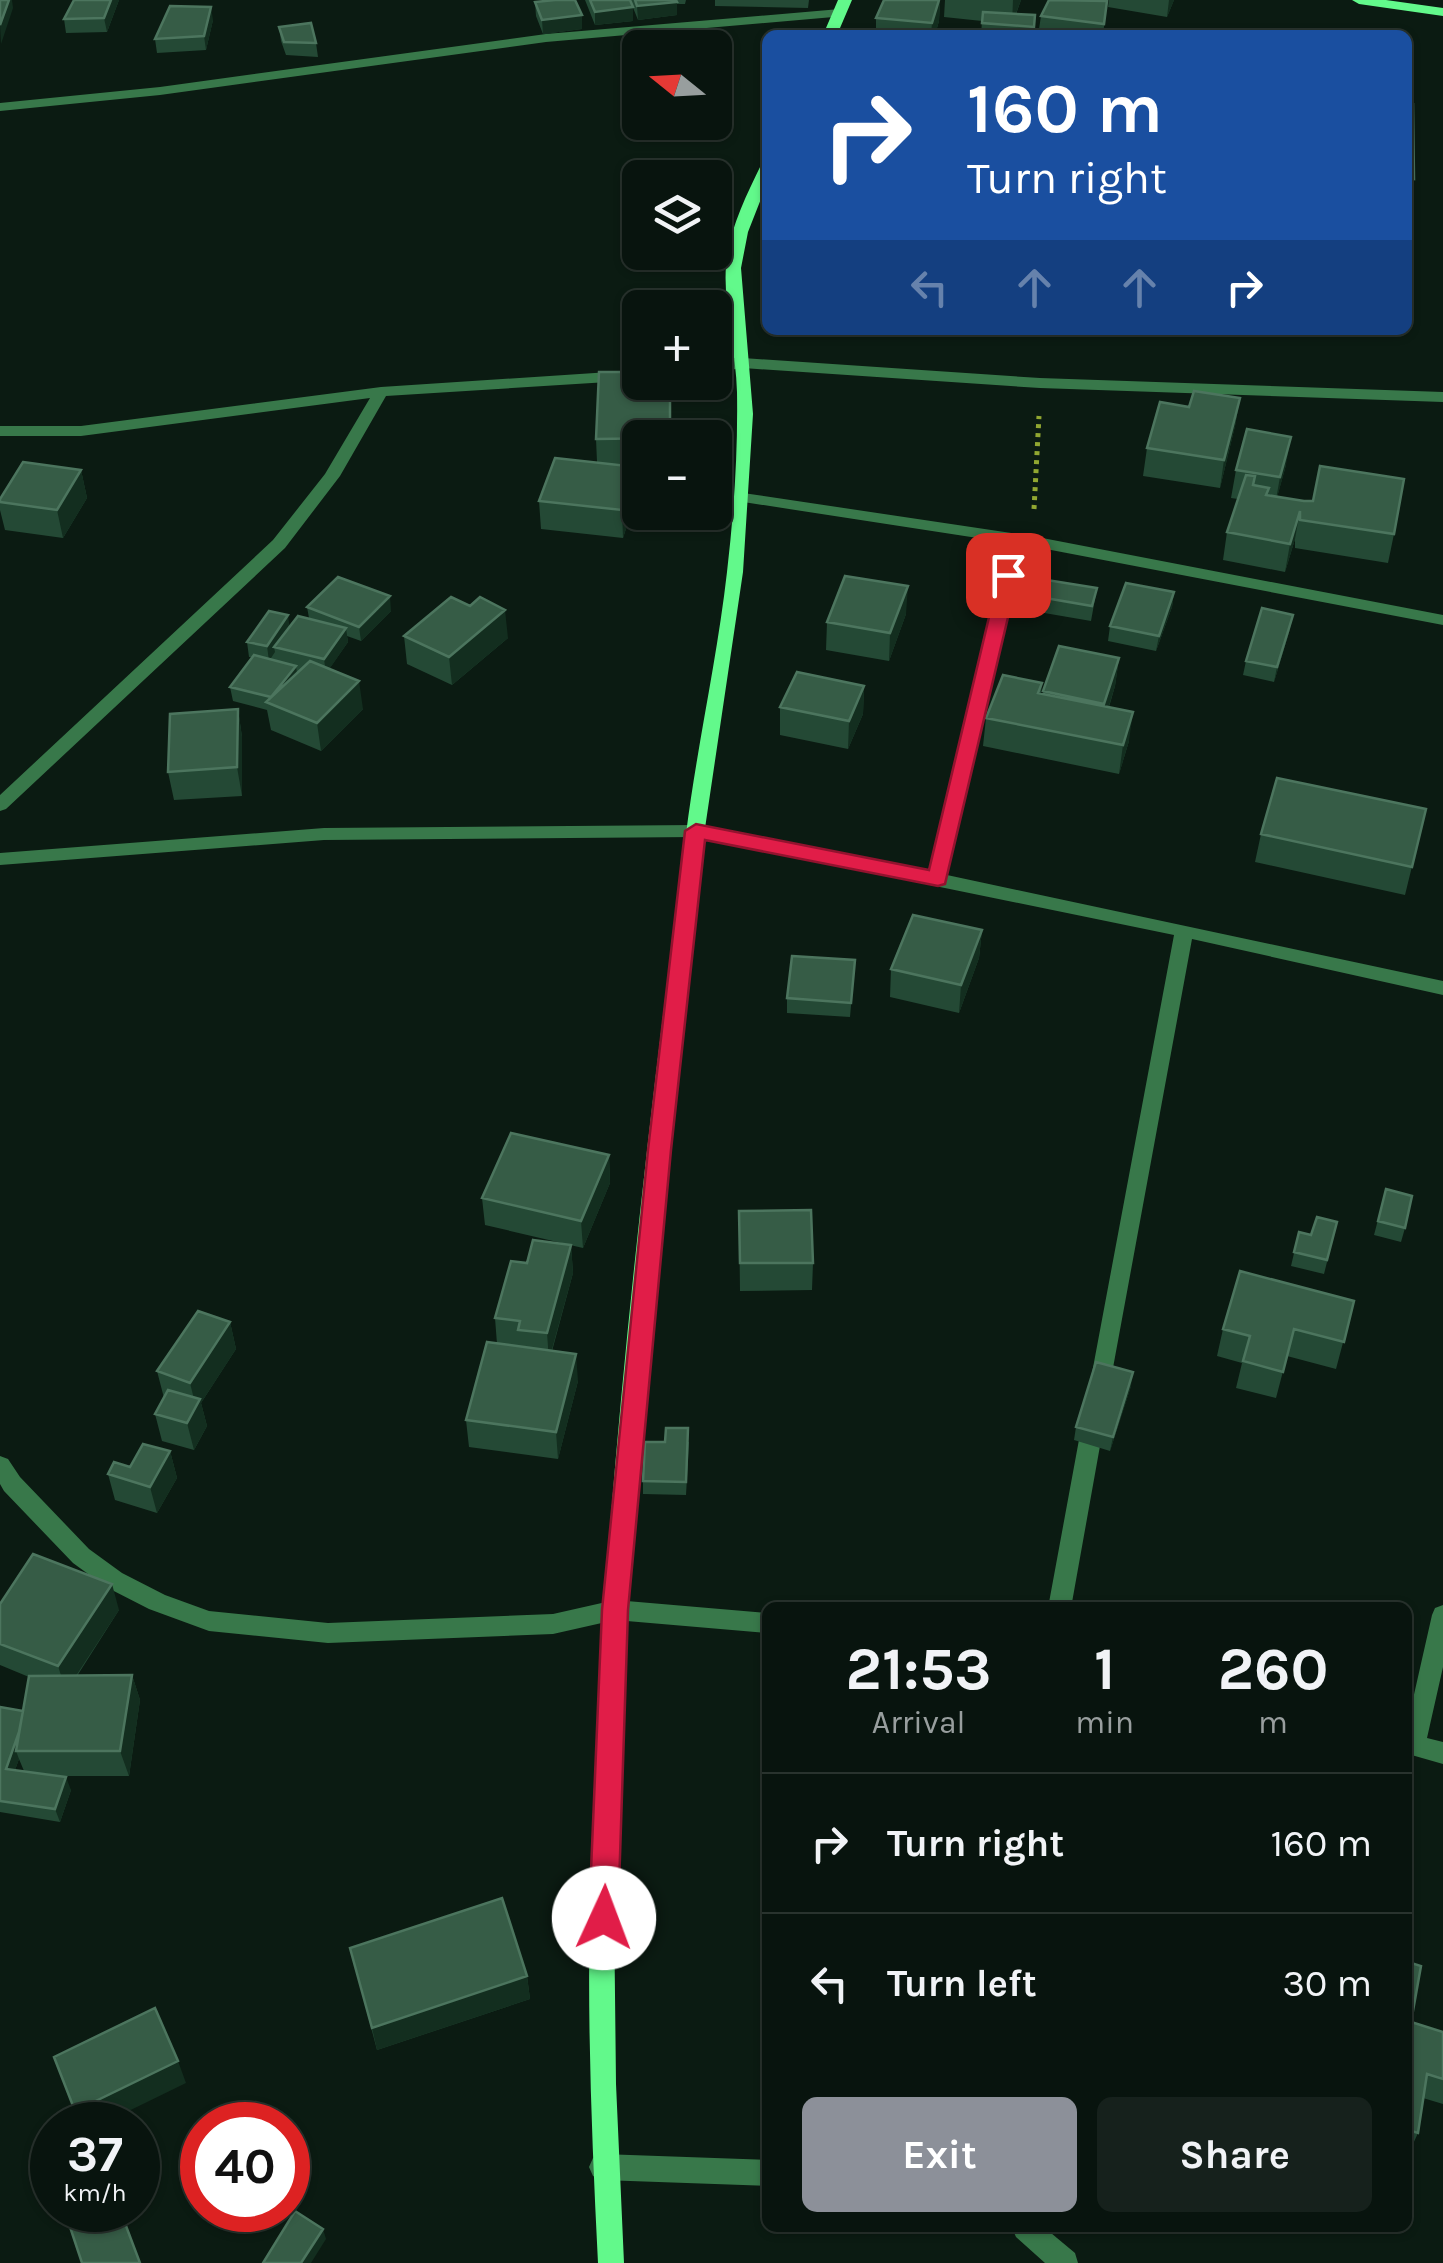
<!DOCTYPE html>
<html lang="en">
<head>
<meta charset="utf-8">
<style>
  body { margin:0; font-family:Karla,sans-serif; background:#16211c; color:#f1f3f6; height:100vh; display:flex; flex-direction:column; font-size:38px; white-space:nowrap }
  * { box-sizing:border-box; margin:0 }
  p { font-size:32px; color:#989e9e }
  .icon { flex:none; width:55px; height:55px; fill:none; stroke:currentColor; stroke-width:2; stroke-linecap:round; stroke-linejoin:round }
  .map { position:relative; flex:1; overflow:hidden }
  .panel { position:absolute; left:762px; top:1602px; width:650px; height:630px; display:flex; flex-direction:column; background:#08140e; border-radius:15px; box-shadow:0 2px 8px #0004,0 0 0 2px #29332e }
  .panel>* { flex:none }
  .hud { position:absolute; left:762px; top:30px; width:650px; height:305px; border-radius:15px; box-shadow:0 2px 8px #0004,0 0 0 2px #29332e; background:#1a4fa0; color:#fff; overflow:hidden }
  .needle { width:65px; rotate:288deg }
  .controls { position:absolute; left:622px; top:30px; display:grid; gap:20px }
  .controls a { display:grid; place-items:center; width:110px; height:110px; border-radius:15px; background:#08140e; box-shadow:0 2px 8px #0004,0 0 0 2px #29332e; font-size:50px }
  .speed { position:absolute; left:30px; top:2102px; display:flex; gap:20px; font-size:50px; font-weight:700; text-align:center }
  .speed>* { display:grid; place-content:center; width:130px; height:130px; border-radius:50%; background:#08140e; box-shadow:0 2px 8px #0004,0 0 0 2px #29332e; line-height:1 }
  .speed small { font-size:25px; font-weight:400 }
  .speed .limit { border:15px solid #d22; background:#fff; color:#111 }
  .pin { position:absolute; display:grid; place-items:center; width:85px; height:85px; color:#fff; margin:-42px; border-radius:20px; box-shadow:0 5px 15px #0006 }
  .me { position:absolute; width:110px; margin:-55px; rotate:2deg; stroke-linejoin:round; filter:drop-shadow(0 0 8px #0008) }
  .turn { display:flex; align-items:center; gap:35px; height:210px; padding:0 40px; font-size:45px }
  .turn .icon { width:130px; height:130px; stroke-width:2.5 }
  .turn b { display:block; font-size:70px; line-height:85px }
  .lanes { display:flex; align-items:center; height:95px; padding:0 40px; background:#0003; justify-content:center; gap:50px; direction:ltr }
  .lanes .off { opacity:.35 }
  .eta { display:flex; justify-content:space-evenly; align-items:center; height:170px; text-align:center }
  .eta b { font-size:60px; font-weight:700; line-height:70px }
  .button { display:flex; gap:20px; margin-top:auto; padding:20px 40px }
  .button a { flex:1; height:115px; border-radius:15px; background:#8c9099; color:#fff; font-size:40px; font-weight:700; line-height:115px; text-align:center }
  .button a+a { background:#16211c; color:#f1f3f6 }
  ul { padding:0; list-style:none }
  li { display:flex; align-items:center; gap:30px; height:140px; padding:0 40px; border-top:2px solid #29332e }
  li div { flex:1 }
  li b { display:block; font-size:38px }
  li em { font-style:normal }
  .map>svg:first-child { display:block }
</style>
</head>
<body>
<div class="map">
<svg width="1443" height="2263" viewBox="0 0 1443 2263">
  <rect width="100%" height="100%" fill="#0b1b12"/>
  <g fill="none" stroke-linecap="round" stroke-linejoin="round">
    <path stroke="#91a731" stroke-width="5" stroke-dasharray="4 5" stroke-linecap="butt" d="M 1034,509 L 1039,416"/>
    <path fill="#38784a" fill-rule="evenodd" d="M 840,9 L 845,10 L 845,16 L 546,42 L 160,95 L 0,111 L 0,103 L 160,87 L 546,34 Z
      M 743,358 L 1040,378 L 1443,392 L 1443,402 L 1040,388 L 743,368 L 715,372 L 715,362 Z
      M 640,370 L 640,380 L 386,396 L 340,476 L 285,548 L 6,809 L 0,811 L 0,795 L 273,540 L 325,474 L 370,398 L 81,436 L 0,436 L 0,426 L 81,426 L 381,387 Z
      M 743,493 L 1032,536 L 1443,615 L 1443,625 L 1025,545 L 1006,612 L 947,875 L 1443,981 L 1443,995 L 1192,939 L 1108,1395 L 1100,1398 L 1092,1395 L 1089,1389 L 1174,935 L 696,837 L 324,840 L 0,865 L 0,853 L 324,828 L 696,825 L 929,871 L 990,612 L 1010,543 L 737,501 L 735,498 Z
      M 1094,1409 L 1102,1412 L 1105,1418 L 1071,1608 L 1048,1608 L 1083,1418 L 1086,1412 Z
      M 0,1456 L 8,1459 L 20,1477 L 89,1549 L 122,1573 L 165,1595 L 209,1611 L 328,1623 L 553,1614 L 615,1600 L 768,1613 L 768,1633 L 615,1620 L 553,1634 L 328,1643 L 209,1631 L 149,1609 L 106,1587 L 73,1563 L 4,1491 L 0,1484 Z
      M 1443,1605 L 1443,1667 L 1427,1738 L 1443,1742 L 1443,1764 L 1408,1754 L 1408,1721 L 1432,1615 L 1435,1608 Z
      M 602,2154 L 768,2160 L 768,2186 L 602,2180 L 593,2176 L 589,2167 L 593,2158 Z
      M 1012,2228 L 1045,2228 L 1075,2253 L 1078,2263 L 1045,2263 L 1016,2237 Z"/>
    <path fill="#62f98b" fill-rule="evenodd" d="M 838,0 L 852,0 L 837,35 L 823,35 Z
      M 1352,0 L 1386,0 L 1443,8 L 1443,16 L 1359,4 Z
      M 768,161 L 768,181 L 748,232 L 741,268 L 753,414 L 743,572 L 704,835 L 664,1190 L 631,1547 L 620,1726 L 614,1905 L 616,2084 L 624,2263 L 598,2263 C 592,2143 587,2023 590,1902 C 599,1545 640,1188 686,834 C 697,746 717,660 727,572 C 734,512 738,452 737,392 C 736,350 723,307 726,265 C 729,230 746,196 761,165 Z"/>
  </g>
  <path fill="#244935" fill-rule="evenodd" d="M 119,0 L 107,32 L 66,33 L 64,19 Z
    M 585,0 L 630,0 L 633,21 L 595,25 Z
    M 630,0 L 686,0 L 685,4 L 677,4 L 677,15 L 638,20 Z
    M 715,0 L 809,0 L 808,8 L 715,6 Z
    M 884,0 L 940,0 L 939,21 L 935,35 L 876,35 L 876,18 Z
    M 945,0 L 1021,0 L 1016,14 L 1035,15 L 1033,35 L 981,35 L 982,21 L 944,17 Z
    M 1109,0 L 1174,0 L 1167,17 L 1108,7 Z
    M 1107,1 L 1103,35 L 1081,35 L 1039,29 L 1041,16 Z
    M 535,2 L 582,15 L 582,29 L 543,34 L 536,16 Z
    M 213,20 L 206,50 L 157,53 L 155,39 Z
    M 279,27 L 316,43 L 318,57 L 286,55 L 281,41 Z
    M 1408,103 L 1414,179 L 1408,210 Z
    M 1240,398 L 1235,426 L 1220,488 L 1143,476 L 1147,448 L 1189,407 Z
    M 640,438 L 640,467 L 637,467 L 637,495 L 623,538 L 541,529 L 539,501 L 597,462 L 596,439 Z
    M 1286,465 L 1277,497 L 1394,534 L 1388,563 L 1295,548 L 1295,539 L 1285,572 L 1223,560 L 1227,532 L 1238,499 L 1231,498 L 1236,470 Z
    M 81,470 L 87,498 L 63,538 L 5,530 L 0,510 L 0,499 Z
    M 1097,588 L 1091,621 L 1021,609 L 1022,594 Z
    M 1174,592 L 1172,607 L 1156,651 L 1108,641 L 1110,626 Z
    M 470,606 L 508,638 L 452,685 L 407,664 L 404,636 Z
    M 307,607 L 391,611 L 361,641 L 347,636 L 348,642 L 329,669 L 363,709 L 321,751 L 271,730 L 267,710 L 233,701 L 230,687 L 252,657 L 249,657 L 247,642 L 309,618 Z
    M 906,614 L 889,661 L 826,650 L 827,622 Z
    M 1290,629 L 1274,682 L 1243,675 L 1246,661 Z
    M 1119,658 L 1115,686 L 1109,707 L 1129,741 L 1119,774 L 983,746 L 986,718 L 1042,683 L 1041,694 L 1043,694 L 1043,691 Z
    M 864,686 L 863,714 L 848,749 L 780,735 L 780,707 Z
    M 238,709 L 242,737 L 242,796 L 174,800 L 168,772 Z
    M 1426,809 L 1405,895 L 1255,862 L 1261,834 Z
    M 982,930 L 979,958 L 959,1013 L 890,997 L 891,969 Z
    M 855,960 L 850,1017 L 787,1013 L 787,998 Z
    M 609,1155 L 610,1183 L 583,1248 L 485,1225 L 482,1198 Z
    M 1386,1189 L 1405,1228 L 1401,1242 L 1374,1235 Z
    M 739,1211 L 813,1263 L 812,1290 L 740,1291 Z
    M 1337,1222 L 1324,1274 L 1291,1266 L 1299,1232 L 1311,1235 Z
    M 571,1245 L 573,1273 L 552,1351 L 578,1381 L 558,1459 L 469,1447 L 466,1420 L 497,1344 L 495,1318 L 527,1263 Z
    M 1354,1301 L 1336,1369 L 1287,1356 L 1276,1398 L 1236,1388 L 1242,1363 L 1217,1356 L 1223,1329 Z
    M 230,1322 L 236,1349 L 201,1403 L 207,1426 L 194,1450 L 162,1441 L 155,1414 L 164,1398 L 157,1371 Z
    M 1131,1386 L 1110,1451 L 1074,1440 L 1076,1427 Z
    M 665,1442 L 689,1442 L 686,1495 L 643,1494 L 643,1481 Z
    M 170,1451 L 177,1478 L 157,1513 L 115,1500 L 108,1474 Z
    M 0,1604 L 119,1610 L 77,1676 L 132,1675 L 140,1700 L 129,1776 L 55,1776 L 71,1790 L 60,1822 L 0,1812 L 0,1707 L 23,1711 L 29,1677 L 0,1665 ZM 19,1759 L 24,1771 L 15,1770 Z
    M 350,1948 L 527,1976 L 530,1999 L 377,2050 Z
    M 1408,1962 L 1411,2022 L 1443,2032 L 1443,2104 L 1423,2098 L 1418,2133 L 1408,2155 Z"/>
  <path fill="#132e1f" d="M 9,0 L 12,0 L 13,8 L 1,44 L 0,25 Z
    M 111,0 L 119,0 L 107,32 L 104,18 Z
    M 939,0 L 940,0 L 939,21 L 935,35 L 931,35 L 932,23 Z
    M 1013,0 L 1021,0 L 1012,24 Z
    M 1169,0 L 1174,0 L 1167,17 Z
    M 677,2 L 677,15 L 638,20 L 637,6 Z
    M 211,7 L 213,20 L 206,50 L 204,36 Z
    M 633,7 L 633,21 L 595,25 L 595,12 Z
    M 582,15 L 582,29 L 543,34 L 542,20 Z
    M 1240,398 L 1235,426 L 1220,488 L 1224,460 Z
    M 1291,437 L 1286,465 L 1275,505 L 1280,477 Z
    M 637,467 L 637,495 L 623,538 L 622,510 Z
    M 81,470 L 87,498 L 63,538 L 57,510 Z
    M 1300,511 L 1295,539 L 1285,572 L 1290,544 Z
    M 908,586 L 906,614 L 889,661 L 890,633 Z
    M 1174,592 L 1172,607 L 1156,651 L 1159,636 Z
    M 390,596 L 391,611 L 361,641 L 359,627 Z
    M 505,610 L 508,638 L 452,685 L 449,657 Z
    M 288,615 L 290,630 L 274,647 L 275,652 L 269,661 L 267,646 Z
    M 1293,615 L 1290,629 L 1274,682 L 1277,667 Z
    M 346,628 L 348,642 L 326,674 L 324,659 Z
    M 1119,658 L 1115,686 L 1101,732 L 1104,704 Z
    M 296,666 L 298,680 L 273,697 Z
    M 359,681 L 363,709 L 321,751 L 317,723 Z
    M 864,686 L 863,714 L 848,749 L 849,721 Z
    M 238,709 L 242,737 L 242,796 L 237,767 Z
    M 1133,712 L 1129,741 L 1119,774 L 1123,745 Z
    M 982,930 L 979,958 L 959,1013 L 961,985 Z
    M 609,1155 L 610,1183 L 583,1248 L 581,1221 Z
    M 571,1245 L 573,1273 L 549,1360 L 547,1333 Z
    M 230,1322 L 236,1349 L 201,1403 L 207,1426 L 194,1450 L 187,1423 L 196,1407 L 190,1383 Z
    M 576,1354 L 578,1381 L 558,1459 L 556,1432 Z
    M 1133,1372 L 1131,1386 L 1110,1451 L 1113,1437 Z
    M 170,1451 L 177,1478 L 157,1513 L 150,1487 Z
    M 112,1584 L 119,1610 L 66,1691 L 58,1666 Z
    M 132,1675 L 140,1700 L 129,1776 L 120,1751 Z
    M 27,1712 L 16,1751 L 19,1759 L 11,1781 L 6,1769 Z
    M 66,1777 L 71,1790 L 60,1822 L 55,1809 Z
    M 527,1976 L 530,1999 L 377,2050 L 372,2028 Z
    M 178,2061 L 186,2083 L 100,2125 L 81,2125 L 75,2111 Z
    M 323,2229 L 326,2239 L 311,2263 L 301,2263 Z"/>
  <path fill="#365c46" stroke="#4c755e" stroke-width="2.5" d="M 0,0 L 9,0 L 0,25 Z
    M 74,0 L 111,0 L 104,18 L 64,19 Z
    M 555,0 L 575,0 L 582,15 L 542,20 L 535,2 Z
    M 590,0 L 630,0 L 633,7 L 595,12 Z
    M 635,0 L 676,0 L 677,2 L 637,6 Z
    M 884,0 L 939,0 L 932,23 L 876,18 Z
    M 1049,0 L 1107,1 L 1104,24 L 1041,16 Z
    M 170,6 L 211,7 L 204,36 L 155,39 Z
    M 983,12 L 1035,15 L 1034,27 L 982,23 Z
    M 311,23 L 316,43 L 284,42 L 279,27 Z
    M 1408,103 L 1413,104 L 1414,179 L 1408,178 Z
    M 599,372 L 640,372 L 640,382 L 670,382 L 670,438 L 596,439 Z
    M 1194,391 L 1240,398 L 1224,460 L 1147,448 L 1160,402 L 1189,407 Z
    M 1247,429 L 1291,437 L 1280,477 L 1236,470 Z
    M 555,458 L 637,467 L 622,510 L 539,501 Z
    M 23,462 L 81,470 L 57,510 L 0,502 L 0,499 Z
    M 1320,466 L 1404,479 L 1394,534 L 1300,520 L 1300,511 L 1290,544 L 1227,532 L 1246,475 L 1255,476 L 1253,485 L 1269,488 L 1266,495 L 1304,501 L 1313,501 Z
    M 845,576 L 908,586 L 890,633 L 827,622 Z
    M 338,577 L 390,596 L 359,627 L 307,607 Z
    M 1028,577 L 1097,588 L 1092,606 L 1022,594 Z
    M 1126,583 L 1174,592 L 1159,636 L 1110,626 Z
    M 451,597 L 470,606 L 480,597 L 505,610 L 449,657 L 404,636 Z
    M 1262,608 L 1293,615 L 1277,667 L 1246,661 Z
    M 269,611 L 288,615 L 267,646 L 247,642 Z
    M 298,616 L 346,628 L 324,659 L 274,647 Z
    M 1059,646 L 1119,658 L 1104,704 L 1043,691 Z
    M 254,655 L 296,666 L 271,697 L 230,687 Z
    M 310,661 L 359,681 L 317,723 L 266,702 Z
    M 797,672 L 864,686 L 849,721 L 780,707 Z
    M 1003,675 L 1042,683 L 1038,693 L 1133,712 L 1123,745 L 986,718 Z
    M 238,709 L 237,767 L 168,772 L 170,714 Z
    M 1277,778 L 1426,809 L 1412,867 L 1261,834 Z
    M 913,915 L 982,930 L 961,985 L 891,969 Z
    M 792,956 L 855,960 L 851,1003 L 787,998 Z
    M 511,1133 L 609,1155 L 581,1221 L 482,1198 Z
    M 1386,1189 L 1412,1196 L 1405,1228 L 1378,1221 Z
    M 811,1210 L 813,1263 L 740,1263 L 739,1211 Z
    M 1317,1217 L 1337,1222 L 1327,1260 L 1294,1252 L 1299,1232 L 1311,1235 Z
    M 533,1240 L 571,1245 L 547,1333 L 518,1330 L 520,1321 L 495,1318 L 511,1261 L 527,1263 Z
    M 1240,1271 L 1354,1301 L 1344,1342 L 1294,1329 L 1283,1372 L 1243,1361 L 1250,1336 L 1223,1329 Z
    M 198,1311 L 230,1322 L 190,1383 L 157,1371 Z
    M 487,1342 L 576,1354 L 556,1432 L 466,1420 Z
    M 1096,1362 L 1133,1372 L 1113,1437 L 1076,1427 Z
    M 168,1390 L 200,1399 L 187,1423 L 155,1414 Z
    M 666,1428 L 688,1428 L 686,1482 L 643,1481 L 645,1442 L 665,1442 Z
    M 143,1444 L 170,1451 L 150,1487 L 108,1474 L 114,1462 L 130,1467 Z
    M 33,1554 L 112,1584 L 58,1666 L 0,1644 L 0,1604 Z
    M 132,1675 L 120,1751 L 16,1751 L 29,1676 Z
    M 0,1707 L 23,1711 L 19,1732 L 6,1769 L 66,1777 L 55,1809 L 0,1801 Z
    M 502,1898 L 527,1976 L 372,2028 L 350,1948 Z
    M 1408,1962 L 1421,1966 L 1411,2022 L 1408,2021 Z
    M 155,2008 L 178,2061 L 75,2111 L 54,2057 Z
    M 1408,2021 L 1443,2032 L 1443,2079 L 1427,2074 L 1418,2133 L 1408,2130 Z
    M 90,2210 L 120,2210 L 140,2263 L 82,2263 L 68,2221 Z
    M 295,2211 L 323,2229 L 301,2263 L 263,2263 Z"/>
  <path fill="#e11d48" stroke="#92132f" stroke-width="2.5" d="M 1008,569 L 1018,575 L 945,884 L 938,886 L 705,840 L 671,1150 L 628,1610 L 618,1918 L 613,1928 L 604,1931 L 594,1928 L 589,1918 L 602,1610 L 648,1150 L 685,831 L 696,824 L 929,870 L 999,575 Z"/>
</svg>
<div class="controls">
<a><svg class="needle" viewBox="-14 -14 28 28"><path d="M0-13l5 13h-10z" fill="#e53935"/><path d="M0 13l5-13h-10z" fill="#989e9e"/></svg></a>
<a><svg class="icon" aria-label="layers" viewBox="0 0 24 24"><path d="M12 4l9 5-9 5-9-5zM3 14l9 5 9-5"/></svg></a>
<a>+</a>
<a>−</a>
</div>
<div class="speed"><div>37<small>km/h</small></div><div class="limit">40</div></div>
<div class="pin" style="left:1008px;top:575px;background:#d93025"><svg class="icon" aria-label="arrive" viewBox="0 0 24 24"><path d="M6 21V4h12l-3 4 3 4H6"/></svg></div>
<svg class="me" style="left:604px;top:1918px" viewBox="-20 -20 40 40"><circle r="19" fill="#fff"/><path d="M0-13L10 11 0 6-10 11z" fill="#e11d48"/></svg>
<div class="hud">
<div class="turn"><svg class="icon" aria-label="right" viewBox="0 0 24 24"><path d="M7 20v-9h11M14 6l5 5-5 5"/></svg><div><b>160 m</b>Turn right</div></div>
<div class="lanes"><svg class="icon off" aria-label="left" viewBox="0 0 24 24"><path d="M17 20v-9H6M10 6l-5 5 5 5"/></svg><svg class="icon off" aria-label="ahead" viewBox="0 0 24 24"><path d="M12 20V5M6 11l6-6 6 6"/></svg><svg class="icon off" aria-label="ahead" viewBox="0 0 24 24"><path d="M12 20V5M6 11l6-6 6 6"/></svg><svg class="icon" aria-label="right" viewBox="0 0 24 24"><path d="M7 20v-9h11M14 6l5 5-5 5"/></svg></div>
</div>
<section class="panel">
<div class="eta">
<div><b>21:53</b><p>Arrival</p></div>
<div><b>1</b><p>min</p></div>
<div><b>260</b><p>m</p></div>
</div>
<ul>
<li><svg class="icon" aria-label="right" viewBox="0 0 24 24"><path d="M7 20v-9h11M14 6l5 5-5 5"/></svg><div><b>Turn right</b></div><em>160 m</em></li>
<li><svg class="icon" aria-label="left" viewBox="0 0 24 24"><path d="M17 20v-9H6M10 6l-5 5 5 5"/></svg><div><b>Turn left</b></div><em>30 m</em></li>
</ul>
<div class="button"><a>Exit</a><a>Share</a></div>
</section>
</div>
</body>
</html>
